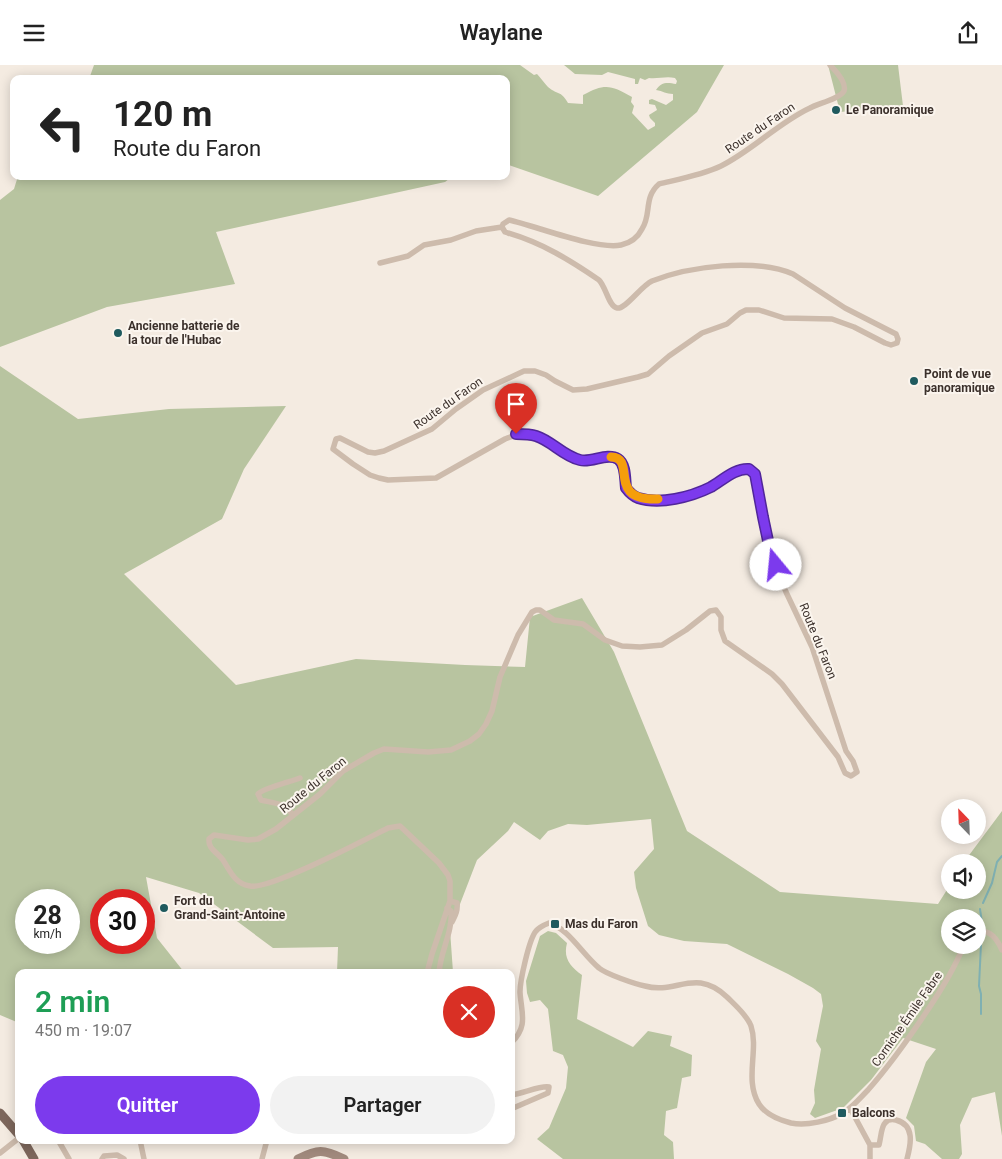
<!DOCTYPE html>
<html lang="fr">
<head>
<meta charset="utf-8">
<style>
  body { margin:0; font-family:Roboto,sans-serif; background:#f2f2f2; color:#222; height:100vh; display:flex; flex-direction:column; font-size:19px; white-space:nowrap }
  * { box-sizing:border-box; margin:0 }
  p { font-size:16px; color:#767676 }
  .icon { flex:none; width:28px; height:28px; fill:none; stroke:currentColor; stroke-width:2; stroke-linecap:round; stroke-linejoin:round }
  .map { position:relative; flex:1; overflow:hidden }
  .details { position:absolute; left:15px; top:904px; width:500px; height:175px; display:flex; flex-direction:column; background:#fff; border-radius:10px; box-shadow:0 2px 12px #0003 }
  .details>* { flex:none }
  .hud { position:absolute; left:10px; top:10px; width:500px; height:105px; border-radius:10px; box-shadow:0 2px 12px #0003; background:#fff; color:#222; overflow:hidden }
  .needle { width:32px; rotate:337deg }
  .buttons { position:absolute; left:941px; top:734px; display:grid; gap:10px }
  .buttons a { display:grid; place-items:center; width:45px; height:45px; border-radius:50%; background:#fff; box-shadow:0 2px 12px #0003; font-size:25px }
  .speed { position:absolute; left:15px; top:824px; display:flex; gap:10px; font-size:25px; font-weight:700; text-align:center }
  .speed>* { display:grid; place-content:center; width:65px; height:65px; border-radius:50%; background:#fff; box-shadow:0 2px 12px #0003; line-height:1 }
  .speed small { font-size:12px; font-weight:400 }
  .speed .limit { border:8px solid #d22; background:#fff; color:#111 }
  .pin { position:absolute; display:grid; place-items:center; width:42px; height:42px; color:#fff; margin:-51px -21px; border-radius:50% 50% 50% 0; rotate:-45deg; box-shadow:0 0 5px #0007 }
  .pin .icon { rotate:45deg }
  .me { position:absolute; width:55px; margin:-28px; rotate:343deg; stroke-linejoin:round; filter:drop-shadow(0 0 4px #0008) }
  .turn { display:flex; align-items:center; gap:18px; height:105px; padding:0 20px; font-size:22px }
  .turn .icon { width:65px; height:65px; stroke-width:2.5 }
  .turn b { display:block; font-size:35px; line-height:42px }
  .round { display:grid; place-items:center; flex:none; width:52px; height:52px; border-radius:26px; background:#f2f2f2 }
  .headline { display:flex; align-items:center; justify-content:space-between; height:85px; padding:0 20px }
  h1 { font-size:30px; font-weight:600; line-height:38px; color:#1e9e55 }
  .cta { display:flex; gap:10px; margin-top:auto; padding:10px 20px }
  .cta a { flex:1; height:58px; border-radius:30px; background:#7c3aed; color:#fff; font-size:20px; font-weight:600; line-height:58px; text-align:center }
  .cta a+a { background:#f2f2f2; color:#222 }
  header { display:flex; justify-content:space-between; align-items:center; height:65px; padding:0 20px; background:#fff; font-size:22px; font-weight:600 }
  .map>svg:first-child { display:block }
</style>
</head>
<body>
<header><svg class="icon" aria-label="menu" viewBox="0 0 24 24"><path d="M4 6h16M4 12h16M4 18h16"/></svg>Waylane<svg class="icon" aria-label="share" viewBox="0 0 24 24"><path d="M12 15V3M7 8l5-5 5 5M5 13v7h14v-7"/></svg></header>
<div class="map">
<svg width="1002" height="1094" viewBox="0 0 1002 1094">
  <rect width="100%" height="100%" fill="#f4ebe1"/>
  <path fill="#b8c4a0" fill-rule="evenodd" d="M 94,0 L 520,0 L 534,10 L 537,9 C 541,13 544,18 548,22 C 557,30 561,25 568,38 L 583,39 L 583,30 C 605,18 611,20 632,32 L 631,37 L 634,41 L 632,48 L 648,65 L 655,61 L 655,58 L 650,53 L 649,50 L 657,45 L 655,40 L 649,39 L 649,35 L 652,34 L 666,40 L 673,35 L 673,29 C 666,29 663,26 656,25 C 661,17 667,17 676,19 L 677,16 L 675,13 C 666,11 658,14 649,13 L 645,15 L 640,13 L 638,19 L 635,19 L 635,14 L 608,7 L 602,10 L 575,9 L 564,0 L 724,0 L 697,47 L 598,131 L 506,99 L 506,14 L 89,14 Z
    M 828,0 L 898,0 L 903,41 L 840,47 Z
    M 18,111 L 453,111 L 445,117 L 216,167 L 235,219 L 107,242 L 0,282 L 0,135 L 14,124 Z
    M 0,301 L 78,354 L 169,344 L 286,341 L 244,404 L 222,454 L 124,509 L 236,620 L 356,594 L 465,600 L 525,602 L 530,552 L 582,533 L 614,587 L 687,766 L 780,827 L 938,839 L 950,820 L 950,825 L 978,825 L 978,798 L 964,797 L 1002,746 L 1002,1071 L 995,1027 L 972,1033 L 960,1060 L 962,1089 L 959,1094 L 942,1094 L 925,1079 L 916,1076 L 914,1061 L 906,1053 L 926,997 L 936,984 L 903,973 L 871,1015 L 843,1043 L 815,1053 L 810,1049 L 815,1038 L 814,1025 L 821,984 L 816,976 L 823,941 L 821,929 L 813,923 L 788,909 L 727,879 L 684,876 L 659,870 L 648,861 L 636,823 L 634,807 L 654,784 L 651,754 L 587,760 L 568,759 L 548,766 L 540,775 L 514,757 L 508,766 L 477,795 L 450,865 L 453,907 L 337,907 L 338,882 L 273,883 L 199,828 L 146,812 L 157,873 L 184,907 L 19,908 L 19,958 L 0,950 ZM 26,835 L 69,835 L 69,878 L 26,878 ZM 101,835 L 144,835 L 144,878 L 101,878 ZM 950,852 L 978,852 L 978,880 L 950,880 Z
    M 548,866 L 556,868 L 567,878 C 563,893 570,901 582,910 L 577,954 L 633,982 L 648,966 L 672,971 L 670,981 L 692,990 L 691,1011 L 682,1013 L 677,1043 L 666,1046 L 664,1070 L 673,1077 L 674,1094 L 563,1094 L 537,1074 L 549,1063 L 566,1023 L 568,1002 L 563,990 L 553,986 L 548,944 L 540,935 L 530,937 L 527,928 L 526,916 L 540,871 Z"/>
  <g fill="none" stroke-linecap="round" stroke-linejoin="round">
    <path stroke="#7fb0b2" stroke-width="2" d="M 983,838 L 992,818 L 997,797 L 1002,791
      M 980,844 L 982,858 L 979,921 L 981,929 L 981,949"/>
    <path stroke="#cdbbac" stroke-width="5.5" d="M 380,198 L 408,191 L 424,180 L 451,175 L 476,166 L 502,162
      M 292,750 C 287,738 272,738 261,735 L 258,729 C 263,723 290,717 300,713
      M 450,836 L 457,838 C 458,846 455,851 452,857
      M 978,866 C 991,865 997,874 1002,885
      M 427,908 L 432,889 L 450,836 L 450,816 L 448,810 L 439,798 L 400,761 L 388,763 C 364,775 270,825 250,821 C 235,819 230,806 223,795 C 217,787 208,784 209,774 L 214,770 L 248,775 L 258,774 L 276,764 L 320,729 L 343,706 L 374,688 L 384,684 L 428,687 L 451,685 L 470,676 L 479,669 L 486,659 L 492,646 L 500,612 L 518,570 L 532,547 L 536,545 L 540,545 L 554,555 L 583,559 L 605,575 L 622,581 L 640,582 L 662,580 L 686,565 L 710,546 L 716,545 L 721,552 L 721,565 L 725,576 L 772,609 L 782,619 L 838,692 L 845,708 L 851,711 L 857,707 L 853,696 L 846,686 L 812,582 L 786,527 L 771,490 L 755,409 L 749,404 C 737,403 729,412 719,417 C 709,423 698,429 688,432 C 676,435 649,437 638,433 C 617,426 631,404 619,394 C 608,386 590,398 578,394 C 549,385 539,359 505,374 L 436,413 L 388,415 L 379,413 L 370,410 L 353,399 L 333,384 L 336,374 L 340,373 L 368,387 L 375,388 L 384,386 L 432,364 L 456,344 L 483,325 L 524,306 L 535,306 L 546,310 L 555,316 L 573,325 L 587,324 L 638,312 L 648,309 L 669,291 L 702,268 L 727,259 L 740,248 L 746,245 L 759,245 L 784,253 L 832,254 L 854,262 L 885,278 L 891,280 L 897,278 L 898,274 L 896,269 L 845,243 L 793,209 C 755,193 690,201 652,216 C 641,221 625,245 617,243 C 609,242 606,222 599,215 C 570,195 542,178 508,168 L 505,167 L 502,162 L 503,159 L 509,155 C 536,161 596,185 621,180 C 630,178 638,172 642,164 C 652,149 643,133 659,119 C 680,114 702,110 721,101 C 753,85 778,58 810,43 C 817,39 841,33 844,26 C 847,17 835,5 830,0
      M 439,908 C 440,887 453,867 451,846 L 447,843
      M 511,978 C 529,961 521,947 520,927 C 520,916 529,874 536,866 C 539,862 544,860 549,858 C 568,863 583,890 599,903 C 606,909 635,919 645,921 C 676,930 695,902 727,932 C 735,940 747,950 751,961 C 759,985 744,1015 759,1039 C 766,1050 779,1055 791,1058 C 807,1061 829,1056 843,1048 C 853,1042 860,1033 868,1025 C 889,1001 907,976 925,949 C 940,927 954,905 964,880
      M 511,1030 C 522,1029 541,1020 549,1022 L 548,1028 L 511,1044
      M 850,1043 L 870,1080 L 870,1094
      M 58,1075 L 69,1094
      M 140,1075 L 144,1094
      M 870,1080 L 879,1080 C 881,1073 881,1062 885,1058 C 888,1054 892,1054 896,1055 C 915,1060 911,1079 907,1094
      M 0,1088 L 19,1073
      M 102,1094 L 104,1091 L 117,1090 L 124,1094
      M 262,1094 L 267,1075"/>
    <path stroke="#a18a7d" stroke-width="9" d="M 298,1094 C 318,1084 323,1084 344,1094"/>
    <path stroke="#7d675c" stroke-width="9" d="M 0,1048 L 19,1070
      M 23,1075 L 34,1094"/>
  </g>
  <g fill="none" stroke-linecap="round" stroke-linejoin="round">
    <g stroke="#51269a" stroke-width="12">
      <path id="route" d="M 516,369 C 523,369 530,369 536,371 C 552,376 563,391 580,395 C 592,398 607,387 618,394 C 626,399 625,415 626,423 C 629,427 633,431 638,433 C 660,440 691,432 711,422 C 723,415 735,403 749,404 L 755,409 L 763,452 L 771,490 L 776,500"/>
    </g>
    <use href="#route" stroke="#7c3aed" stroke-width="9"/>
    <path stroke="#f59e0b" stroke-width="9" d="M 611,392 C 638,393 605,436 658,434"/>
  </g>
  <g fill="#1f5a5e" stroke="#fbf5ee" stroke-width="2">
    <circle cx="836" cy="45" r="5"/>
    <circle cx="118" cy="268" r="5"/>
    <circle cx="914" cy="316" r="5"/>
    <circle cx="164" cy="843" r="5"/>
    <rect x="550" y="854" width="10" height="10" rx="2.5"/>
    <rect x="837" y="1043" width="10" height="10" rx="2.5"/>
  </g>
  <g text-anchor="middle" stroke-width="4" stroke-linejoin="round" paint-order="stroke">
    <g font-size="12" font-weight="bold" fill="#3b302b" stroke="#fbf5ee" text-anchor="start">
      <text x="846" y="49">Le Panoramique</text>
      <text x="128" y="265">Ancienne batterie de<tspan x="128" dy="14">la tour de l'Hubac</tspan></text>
      <text x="924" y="313">Point de vue<tspan x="924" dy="14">panoramique</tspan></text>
      <text x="174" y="840">Fort du<tspan x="174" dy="14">Grand-Saint-Antoine</tspan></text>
      <text x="565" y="863">Mas du Faron</text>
      <text x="852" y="1052">Balcons</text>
    </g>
    <g font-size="12" fill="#3b302b" stroke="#fbf5ee">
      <text transform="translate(760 63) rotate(-34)" y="4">Route du Faron</text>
      <text transform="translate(448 338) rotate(-35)" y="4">Route du Faron</text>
      <text transform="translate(818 576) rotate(68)" y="4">Route du Faron</text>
      <text transform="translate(313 720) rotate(-39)" y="4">Route du Faron</text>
      <text transform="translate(907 954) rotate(-55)" y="4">Corniche Émile Fabre</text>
    </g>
  </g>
</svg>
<div class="buttons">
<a><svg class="needle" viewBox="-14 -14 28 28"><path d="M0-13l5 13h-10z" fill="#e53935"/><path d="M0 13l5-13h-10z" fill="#767676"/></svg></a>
<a><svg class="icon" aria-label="sound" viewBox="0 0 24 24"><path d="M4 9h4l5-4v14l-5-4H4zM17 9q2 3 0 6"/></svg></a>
<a><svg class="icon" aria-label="layers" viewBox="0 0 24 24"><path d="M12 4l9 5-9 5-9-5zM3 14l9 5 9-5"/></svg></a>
</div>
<div class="speed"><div>28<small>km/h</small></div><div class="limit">30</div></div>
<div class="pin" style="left:516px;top:369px;background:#d93025"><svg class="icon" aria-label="arrive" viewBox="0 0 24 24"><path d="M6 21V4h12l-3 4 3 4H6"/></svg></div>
<svg class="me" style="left:776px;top:500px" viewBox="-20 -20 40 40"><circle r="19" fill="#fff"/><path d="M0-13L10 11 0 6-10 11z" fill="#7c3aed"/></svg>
<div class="hud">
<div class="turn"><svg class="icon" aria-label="left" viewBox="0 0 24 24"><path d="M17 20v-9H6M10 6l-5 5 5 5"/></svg><div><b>120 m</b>Route du Faron</div></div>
</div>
<section class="details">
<div class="headline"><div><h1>2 min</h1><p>450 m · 19:07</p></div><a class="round" style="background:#d93025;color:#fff"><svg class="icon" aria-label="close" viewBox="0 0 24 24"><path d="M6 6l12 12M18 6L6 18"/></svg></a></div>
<div class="cta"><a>Quitter</a><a>Partager</a></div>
</section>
</div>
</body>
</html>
